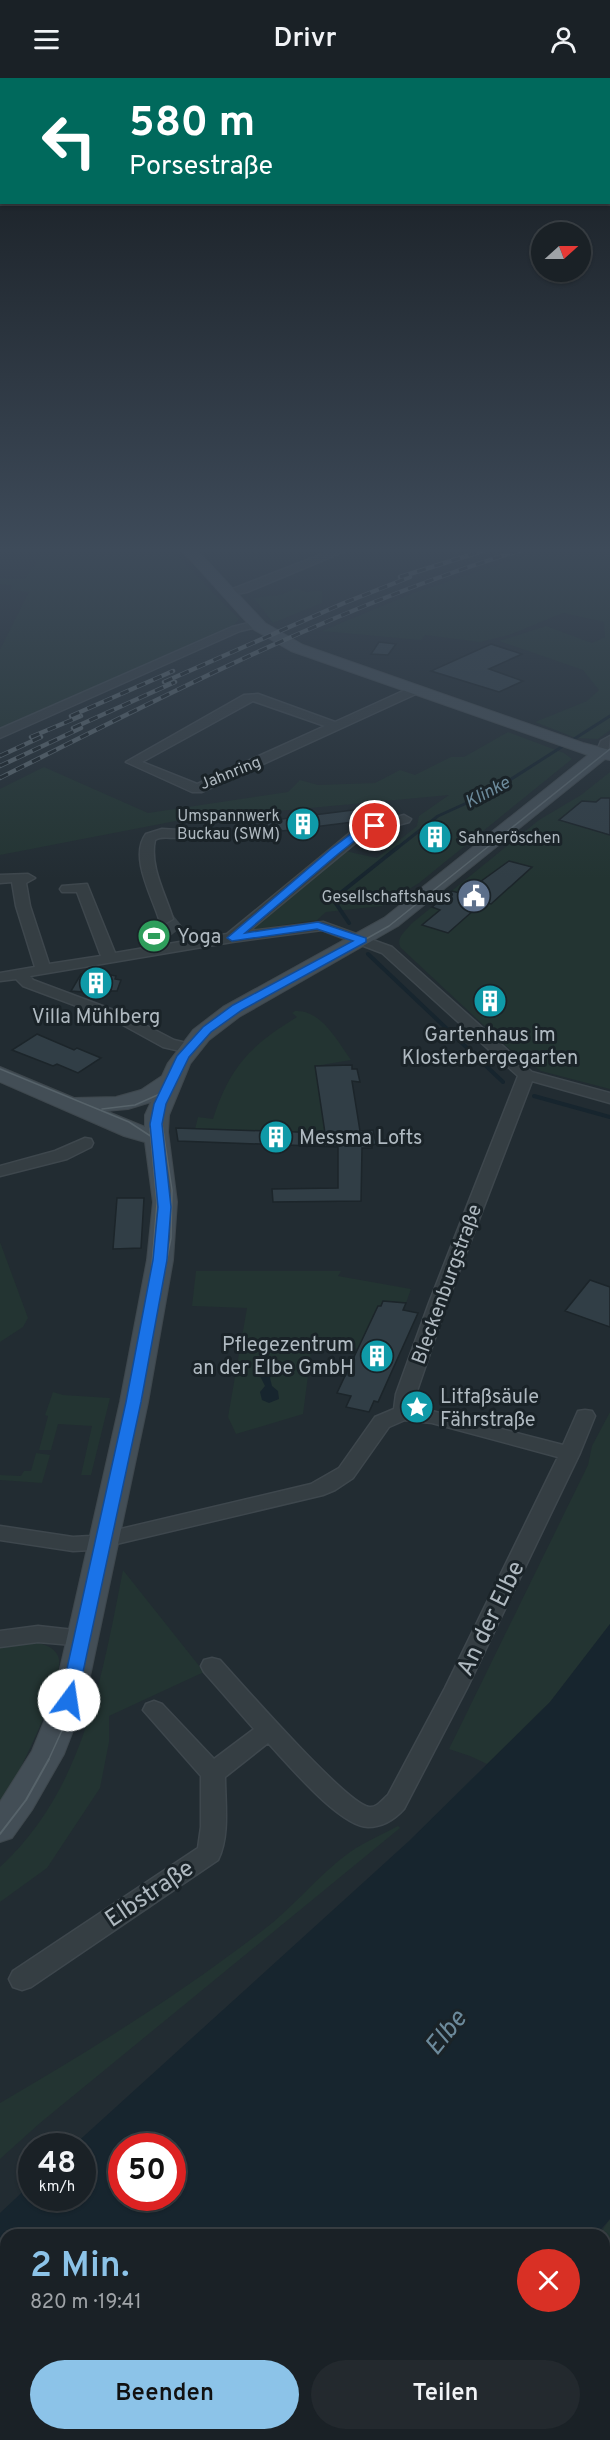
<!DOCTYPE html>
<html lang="de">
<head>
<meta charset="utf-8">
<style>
  body { margin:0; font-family:Overpass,sans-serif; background:#23292e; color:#f1f3f6; height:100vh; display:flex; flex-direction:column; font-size:22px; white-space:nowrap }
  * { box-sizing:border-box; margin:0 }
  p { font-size:20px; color:#9fa3a7 }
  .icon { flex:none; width:33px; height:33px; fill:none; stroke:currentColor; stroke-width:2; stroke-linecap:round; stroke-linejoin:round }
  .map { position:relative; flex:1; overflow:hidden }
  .sheet { position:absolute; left:0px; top:2151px; width:610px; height:212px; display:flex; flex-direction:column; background:#1a2126; border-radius:18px 18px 0 0; box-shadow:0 2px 4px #0004,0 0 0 2px #383e43 }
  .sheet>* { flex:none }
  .top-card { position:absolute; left:0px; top:0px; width:610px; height:126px; box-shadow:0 2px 4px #0004,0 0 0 2px #383e43; background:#00695c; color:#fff; overflow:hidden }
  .needle { width:39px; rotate:69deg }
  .controls { position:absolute; left:531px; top:144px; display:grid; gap:12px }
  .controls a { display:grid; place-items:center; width:60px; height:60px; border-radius:50%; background:#1a2126; box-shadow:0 2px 4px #0004,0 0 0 2px #383e43; font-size:30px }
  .speed { position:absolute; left:18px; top:2055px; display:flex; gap:12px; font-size:30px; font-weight:700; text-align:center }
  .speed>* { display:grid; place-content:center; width:78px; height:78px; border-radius:50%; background:#1a2126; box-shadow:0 2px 4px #0004,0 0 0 2px #383e43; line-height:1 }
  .speed small { font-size:15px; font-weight:400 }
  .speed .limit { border:9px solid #d22; background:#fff; color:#111 }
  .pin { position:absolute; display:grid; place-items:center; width:51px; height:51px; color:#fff; margin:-26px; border:3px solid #fff; border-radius:50%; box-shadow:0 2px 6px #0007 }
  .me { position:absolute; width:66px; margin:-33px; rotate:14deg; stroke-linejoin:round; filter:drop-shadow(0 0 4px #0008) }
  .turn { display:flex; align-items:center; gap:21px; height:126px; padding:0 30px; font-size:27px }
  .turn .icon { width:78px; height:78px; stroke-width:2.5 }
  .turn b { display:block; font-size:42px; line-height:51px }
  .round { display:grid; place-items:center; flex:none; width:63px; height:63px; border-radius:32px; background:#23292e }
  .head { display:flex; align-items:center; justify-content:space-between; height:102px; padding:0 30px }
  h1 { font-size:36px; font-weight:600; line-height:45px; color:#8cc3e8 }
  .action { display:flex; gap:12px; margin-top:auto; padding:12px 30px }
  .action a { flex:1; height:69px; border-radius:36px; background:#8cc3e8; color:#111; font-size:24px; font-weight:600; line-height:69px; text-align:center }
  .action a+a { background:#23292e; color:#f1f3f6 }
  header { display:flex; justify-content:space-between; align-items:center; height:78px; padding:0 30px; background:#1a2126; font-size:27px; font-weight:600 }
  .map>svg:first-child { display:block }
</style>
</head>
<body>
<header><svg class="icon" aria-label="menu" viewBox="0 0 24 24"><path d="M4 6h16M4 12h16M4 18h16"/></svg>Drivr<svg class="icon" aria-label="person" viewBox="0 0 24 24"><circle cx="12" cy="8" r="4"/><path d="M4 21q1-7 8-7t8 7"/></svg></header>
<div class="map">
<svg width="610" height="2362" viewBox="0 0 610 2362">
  <rect width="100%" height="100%" fill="#222c32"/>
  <path fill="#233432" d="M 45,470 L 170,470 L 239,541 L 234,547 L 147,588 L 0,651 L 0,572 L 29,514 L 10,512 L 12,507 L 0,506 L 0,500 L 25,501 Z
    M 536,470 L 610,470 L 610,652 L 598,661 L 576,660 L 535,644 L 587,623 L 599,612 L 583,592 L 499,563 L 546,548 L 592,565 L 605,559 L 604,544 L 563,535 L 509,557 L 480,564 L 425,557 L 421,562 L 322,553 L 411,516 L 522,479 L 498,481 Z
    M 296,510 L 307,514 L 322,512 L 322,525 L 273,545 L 254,520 L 280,517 Z
    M 508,654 L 564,675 L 572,681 L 419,805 L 382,828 L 326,834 L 317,842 L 248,852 L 345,773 L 377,780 L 417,748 L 419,738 L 449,717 L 181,742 L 0,777 L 0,711 L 44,689 L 148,735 L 288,714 L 300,702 L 318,707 L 375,705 L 400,692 L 415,697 L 451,679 L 464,679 Z
    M 610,694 L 610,1011 L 541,993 L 507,969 L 401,870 C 395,860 405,854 411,846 L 539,742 L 581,717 Z
    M 295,933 C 321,931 338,964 351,982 L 315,988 L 325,1055 L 195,1051 L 198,1039 L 213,1041 C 230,988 251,967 297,939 L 292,935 Z
    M 0,1164 L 28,1240 L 23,1249 L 0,1264 Z
    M 196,1193 L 341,1193 L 338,1198 L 411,1211 L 406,1225 L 383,1223 L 381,1228 L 378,1228 L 358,1271 L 312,1267 L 303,1336 L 236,1356 L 228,1339 L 247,1230 L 192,1228 Z
    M 53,1314 L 63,1317 L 110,1320 L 91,1397 L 81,1397 L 92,1348 L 58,1346 L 51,1372 L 39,1372 L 48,1338 L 45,1337 Z
    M 610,1334 L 610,1546 L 550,1624 L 487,1686 L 470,1678 L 449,1671 L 588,1387 L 592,1368 Z
    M 36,1375 L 50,1377 L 42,1405 L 0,1402 L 0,1397 L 21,1398 L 24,1393 L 31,1393 Z
    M 123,1492 L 204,1594 L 109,1638 L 109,1664 L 100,1710 L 47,1790 L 0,1824 L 0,1789 C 84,1712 102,1598 123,1492 Z
    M 31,1564 C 41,1565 54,1568 58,1578 C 68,1599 13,1707 0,1730 L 0,1568 Z
    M 398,1748 L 400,1750 L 40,2045 L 0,2081 L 0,2025 C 91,1972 179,1917 262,1853 C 294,1829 318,1797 350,1774 C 365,1764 383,1756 398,1748 Z
    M 610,2141 L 610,2362 L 440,2362 L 445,2356 L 604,2356 L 604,2157 L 599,2157 Z"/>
  <path fill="#17252e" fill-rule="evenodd" d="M 263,1285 L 272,1286 L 275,1288 L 270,1300 L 272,1308 L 278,1313 L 279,1321 L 269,1325 L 262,1322 L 260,1314 L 265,1308 L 256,1290 Z
    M 610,1546 L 610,2141 L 596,2157 L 6,2157 L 6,2356 L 427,2357 L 425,2362 L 0,2362 L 0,2135 L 31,2106 L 32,2120 L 82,2120 L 82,2068 L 73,2068 L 409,1763 L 550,1624 ZM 122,2068 L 172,2068 L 172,2120 L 122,2120 Z"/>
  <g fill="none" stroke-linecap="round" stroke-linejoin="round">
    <path stroke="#17252e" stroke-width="3" d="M 396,771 L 438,738 L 491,714 L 610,638"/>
    <path stroke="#17252e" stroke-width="4" d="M 349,845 L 333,821 L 398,769
      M 368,876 L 503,1004
      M 534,1018 L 610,1039"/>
  </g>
  <path fill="#313e46" stroke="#1c252a" stroke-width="1.5" d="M 379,564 L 396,566 L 388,577 L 371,576 Z
    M 491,566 L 522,576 L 489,591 L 523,603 L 499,614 L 431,593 Z
    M 601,720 L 610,720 L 610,757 L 559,742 L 582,723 L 596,724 Z
    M 377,729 L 385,740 L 282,753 L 280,750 L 270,752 L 263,738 L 279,736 L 282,741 Z
    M 509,783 L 532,789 L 491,826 L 483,824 L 448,855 L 422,847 L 440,832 L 432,829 L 452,813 L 463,816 L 474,806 L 477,806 Z
    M 101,895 L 116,898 L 115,901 L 121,902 L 117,913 L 110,913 L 109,916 L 71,913 L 81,896 Z
    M 491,915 L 504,920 L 490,931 L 477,925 Z
    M 37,956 L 74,972 L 77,970 L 101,980 L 78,995 L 57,986 L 53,988 L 12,972 Z
    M 352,987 L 352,991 L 357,991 L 360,1004 L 352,1003 L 360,1053 L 373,1052 L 376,1066 L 372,1067 L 372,1070 L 362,1070 L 361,1123 L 273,1124 L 272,1111 L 338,1110 L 338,1069 L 178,1063 L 176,1050 L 325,1055 L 315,988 Z
    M 117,1120 L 144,1120 L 141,1170 L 113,1171 Z
    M 590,1202 L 610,1209 L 610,1249 L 565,1233 Z
    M 383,1223 L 406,1225 L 403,1232 L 418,1235 L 378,1324 L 374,1323 L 369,1334 L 346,1329 L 351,1318 L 337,1315 L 378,1228 L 381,1228 Z"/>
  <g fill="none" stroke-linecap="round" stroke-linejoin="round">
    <path stroke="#374147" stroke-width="16" stroke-dasharray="16 8" stroke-linecap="butt" d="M 166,841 L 179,857"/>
    <g stroke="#3e474d" stroke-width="3">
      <path id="street" d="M 338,470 L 352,470 L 247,514 L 230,517 L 225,514 Z
        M 257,543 L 263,546 L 261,548 L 240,553 L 0,660 L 0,651 L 232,549 Z
        M 414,608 L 418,609 L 418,615 L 202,714 L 192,714 L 126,684 L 244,617 L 258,616 L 335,644 ZM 253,623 L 325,648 L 197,706 L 142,684 Z
        M 610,658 L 608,675 L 602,679 L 598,678 L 596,675 L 601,663 Z
        M 404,737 L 411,741 L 409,744 L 376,753 L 360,761 L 249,853 L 323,844 L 392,869 L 532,994 L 610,1015 L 610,1025 L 532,1003 L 447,1225 L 416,1316 L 414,1330 L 432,1333 L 563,1367 L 578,1333 L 585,1332 L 592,1333 L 595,1338 L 580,1375 L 467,1610 L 404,1731 C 395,1741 383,1749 368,1749 C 339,1748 288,1686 268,1665 L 225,1699 C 225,1725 230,1758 218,1782 L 31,1909 L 22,1912 L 13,1909 L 9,1901 L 13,1893 L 198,1770 L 201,1749 L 201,1698 L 143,1632 L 146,1626 L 154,1623 L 162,1626 L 214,1681 L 254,1651 L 204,1594 L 201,1588 L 204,1582 L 212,1580 L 220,1582 C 242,1606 345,1725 369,1729 C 377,1730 382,1722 388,1717 L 445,1610 L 558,1379 L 432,1345 L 405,1342 L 389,1349 L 353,1400 L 335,1412 L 323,1417 L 91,1472 L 73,1473 L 0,1462 L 0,1448 L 73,1459 L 91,1458 L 311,1406 L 339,1390 L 375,1339 L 394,1331 L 396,1316 L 429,1225 L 518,998 L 382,875 L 322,852 L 232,864 L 30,898 L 33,902 L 124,936 L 174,962 L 195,967 L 197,970 L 189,975 L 163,969 L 114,942 L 23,908 L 16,901 L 0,903 L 0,895 L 35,889 L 16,828 L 12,804 L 0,805 L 0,797 L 28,796 L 35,800 L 26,805 L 30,828 L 49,886 L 101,878 L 77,814 L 62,814 L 60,811 L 62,808 L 87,806 L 115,875 L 227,856 L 350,755 L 366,747 Z
        M 162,751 L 179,752 L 186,756 C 177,764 164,756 155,762 C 149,788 166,817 173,841 L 166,845 L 159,841 C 152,818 129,778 146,756 Z
        M 85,1060 L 91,1061 L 93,1065 L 91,1069 L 67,1081 L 0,1098 L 0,1088 L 55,1073 Z
        M 38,1548 L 92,1554 L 95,1560 L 92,1566 L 84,1568 L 38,1564 L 0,1569 L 0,1553 Z"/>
    </g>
    <g stroke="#3e474d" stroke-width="2">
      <path id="secondary" d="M 180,470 L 195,470 L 265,545 L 303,567 L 583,665 L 610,672 L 610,682 L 605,681 L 398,848 L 239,939 L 209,962 L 190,986 L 169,1037 L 168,1054 L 177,1124 L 173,1182 L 148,1324 L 85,1622 L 64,1676 L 32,1732 L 12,1760 L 0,1764 L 0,1724 L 32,1673 L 53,1622 L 120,1324 L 147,1182 L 153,1124 L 145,1064 L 124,1058 L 0,1004 L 0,989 L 74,1020 L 116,1019 L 141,1012 L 162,998 L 168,985 L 193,952 L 223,929 L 384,840 L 588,677 L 291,573 L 253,551 ZM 151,1024 L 145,1037 L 145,1049 L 106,1033 L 128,1031 Z"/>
    </g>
    <use href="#street" fill="#353e43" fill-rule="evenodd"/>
    <use href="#secondary" fill="#434e56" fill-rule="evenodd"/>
    <path stroke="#57636a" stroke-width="1.5" d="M 0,991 L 129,1044 L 155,1061
      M 102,1031 L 135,1027 L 162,1015
      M 91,1504 L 150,1212 L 157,1125 L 150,1051 L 159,1020
      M 48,1683 L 64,1648 L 77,1607 L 141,1315 L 171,1160 L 172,1112 L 161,1039 L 166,1019 L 181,987 L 196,967 L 224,941 L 389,848 L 610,671"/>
    <path stroke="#57636a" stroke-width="2" d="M 0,1756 L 26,1722 L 49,1681"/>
    <g stroke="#57636a" stroke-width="4.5">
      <path id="rail" d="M 400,499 L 492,470
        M 164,604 L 344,525 L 410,499
        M 71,638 L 173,593
        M 73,650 L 175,604
        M 31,659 L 81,638
        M 0,678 L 41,659
        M 0,688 L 81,650
        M 0,700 C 171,614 344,525 528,470"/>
    </g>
    <use href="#rail" stroke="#1a2328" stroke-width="3" stroke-dasharray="9" stroke-linecap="butt"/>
  </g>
  <linearGradient id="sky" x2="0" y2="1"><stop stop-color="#13181c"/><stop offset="0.59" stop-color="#3e4b5a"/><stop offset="1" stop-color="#3e4b5a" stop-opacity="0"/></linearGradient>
  <rect width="610" height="801" fill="url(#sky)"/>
  <path fill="#1a73e8" stroke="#114b97" stroke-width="1.5" d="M 372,746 L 380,748 L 362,757 L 338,776 L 245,855 L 318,844 L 366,860 L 366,864 L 242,932 L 211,954 L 189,979 L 166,1026 L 162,1046 L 171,1129 L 167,1182 L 141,1324 L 77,1622 L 75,1627 L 69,1629 L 63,1627 L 60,1622 L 126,1324 L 153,1182 L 158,1129 L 150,1046 L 154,1026 L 177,978 L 203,949 L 233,927 L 353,863 L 317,851 L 232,863 L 227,860 L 331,771 L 355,753 Z"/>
  <defs>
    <g id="building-disc" transform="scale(1.725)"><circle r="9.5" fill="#0f9aa8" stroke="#1a2328"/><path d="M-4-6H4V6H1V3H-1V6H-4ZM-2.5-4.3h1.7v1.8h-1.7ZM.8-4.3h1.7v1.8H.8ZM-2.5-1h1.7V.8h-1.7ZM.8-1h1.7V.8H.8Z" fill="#fff"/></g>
    <g id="civic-disc" transform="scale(1.725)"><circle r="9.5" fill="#5c6f8a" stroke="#1a2328"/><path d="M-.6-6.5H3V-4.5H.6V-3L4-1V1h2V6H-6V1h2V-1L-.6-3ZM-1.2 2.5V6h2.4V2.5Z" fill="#fff"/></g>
    <g id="stadium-disc" transform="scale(1.725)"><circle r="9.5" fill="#2e9e5b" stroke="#1a2328"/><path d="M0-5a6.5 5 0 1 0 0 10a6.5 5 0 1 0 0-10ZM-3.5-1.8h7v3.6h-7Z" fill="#fff"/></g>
    <g id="sight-disc" transform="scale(1.725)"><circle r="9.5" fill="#0f9aa8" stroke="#1a2328"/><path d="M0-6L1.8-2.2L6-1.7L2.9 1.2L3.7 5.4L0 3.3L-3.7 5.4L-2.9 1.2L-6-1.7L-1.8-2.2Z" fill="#fff"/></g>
  </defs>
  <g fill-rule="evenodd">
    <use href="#building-disc" x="303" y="746"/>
    <use href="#building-disc" x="435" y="759"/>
    <use href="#civic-disc" x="474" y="818"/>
    <use href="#stadium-disc" x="154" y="858"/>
    <use href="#building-disc" x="96" y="905"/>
    <use href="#building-disc" x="490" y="923"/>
    <use href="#building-disc" x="276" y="1059"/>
    <use href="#building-disc" x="377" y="1278"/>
    <use href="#sight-disc" x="417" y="1329"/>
  </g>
  <g text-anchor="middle" stroke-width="6" stroke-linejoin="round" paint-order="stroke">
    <g font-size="16" fill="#afb9c0" stroke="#1a2328">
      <text transform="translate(230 694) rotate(-22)" y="6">Jahnring</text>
    </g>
    <g font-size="16" fill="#afb9c0" stroke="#1a2328" text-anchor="end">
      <text x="280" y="743">Umspannwerk<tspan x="280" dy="18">Buckau (SWM)</tspan></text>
      <text x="458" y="765" text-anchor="start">Sahneröschen</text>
      <text x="451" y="824">Gesellschaftshaus</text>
    </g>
    <g font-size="18" font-style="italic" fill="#6c8a9b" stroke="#1a2328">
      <text transform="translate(487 714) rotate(-28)" y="6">Klinke</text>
    </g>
    <g font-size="20" fill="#afb9c0" stroke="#1a2328" text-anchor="start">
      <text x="177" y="865">Yoga</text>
      <text x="96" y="945" text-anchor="middle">Villa Mühlberg</text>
      <text x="490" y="963" text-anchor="middle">Gartenhaus im<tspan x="490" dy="23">Klosterbergegarten</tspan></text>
      <text x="299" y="1066">Messma Lofts</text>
      <text x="354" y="1273" text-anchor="end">Pflegezentrum<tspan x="354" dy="23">an der Elbe GmbH</tspan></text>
      <text x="440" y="1325">Litfaßsäule<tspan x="440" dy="23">Fährstraße</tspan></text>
    </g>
    <g font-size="20" fill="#afb9c0" stroke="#1a2328">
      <text transform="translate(446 1206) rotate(-70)" y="7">Bleckenburgstraße</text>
    </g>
    <g font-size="24" fill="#afb9c0" stroke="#1a2328">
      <text transform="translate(490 1540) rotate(-64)" y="8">An der Elbe</text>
      <text transform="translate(149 1815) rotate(-34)" y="8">Elbstraße</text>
    </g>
    <g font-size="26" font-style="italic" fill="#6c8a9b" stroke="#1a2328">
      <text transform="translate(445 1954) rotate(-51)" y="9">Elbe</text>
    </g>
  </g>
</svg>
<div class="controls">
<a><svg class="needle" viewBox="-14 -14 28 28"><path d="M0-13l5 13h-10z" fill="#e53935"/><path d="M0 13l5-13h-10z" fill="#9fa3a7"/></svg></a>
</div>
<div class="speed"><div>48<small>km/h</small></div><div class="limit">50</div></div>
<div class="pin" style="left:375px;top:748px;background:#d93025"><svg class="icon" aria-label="arrive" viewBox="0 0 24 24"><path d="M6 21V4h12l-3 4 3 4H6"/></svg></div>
<svg class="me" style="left:69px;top:1622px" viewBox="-20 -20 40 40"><circle r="19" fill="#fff"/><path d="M0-13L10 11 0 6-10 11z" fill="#1a73e8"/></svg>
<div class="top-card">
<div class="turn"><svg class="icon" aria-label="left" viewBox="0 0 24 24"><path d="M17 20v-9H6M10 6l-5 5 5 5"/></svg><div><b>580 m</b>Porsestraße</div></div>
</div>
<section class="sheet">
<div class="head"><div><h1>2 Min.</h1><p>820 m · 19:41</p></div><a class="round" style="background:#d93025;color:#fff"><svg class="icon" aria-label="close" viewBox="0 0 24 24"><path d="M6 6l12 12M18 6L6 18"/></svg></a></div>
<div class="action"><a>Beenden</a><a>Teilen</a></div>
</section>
</div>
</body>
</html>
